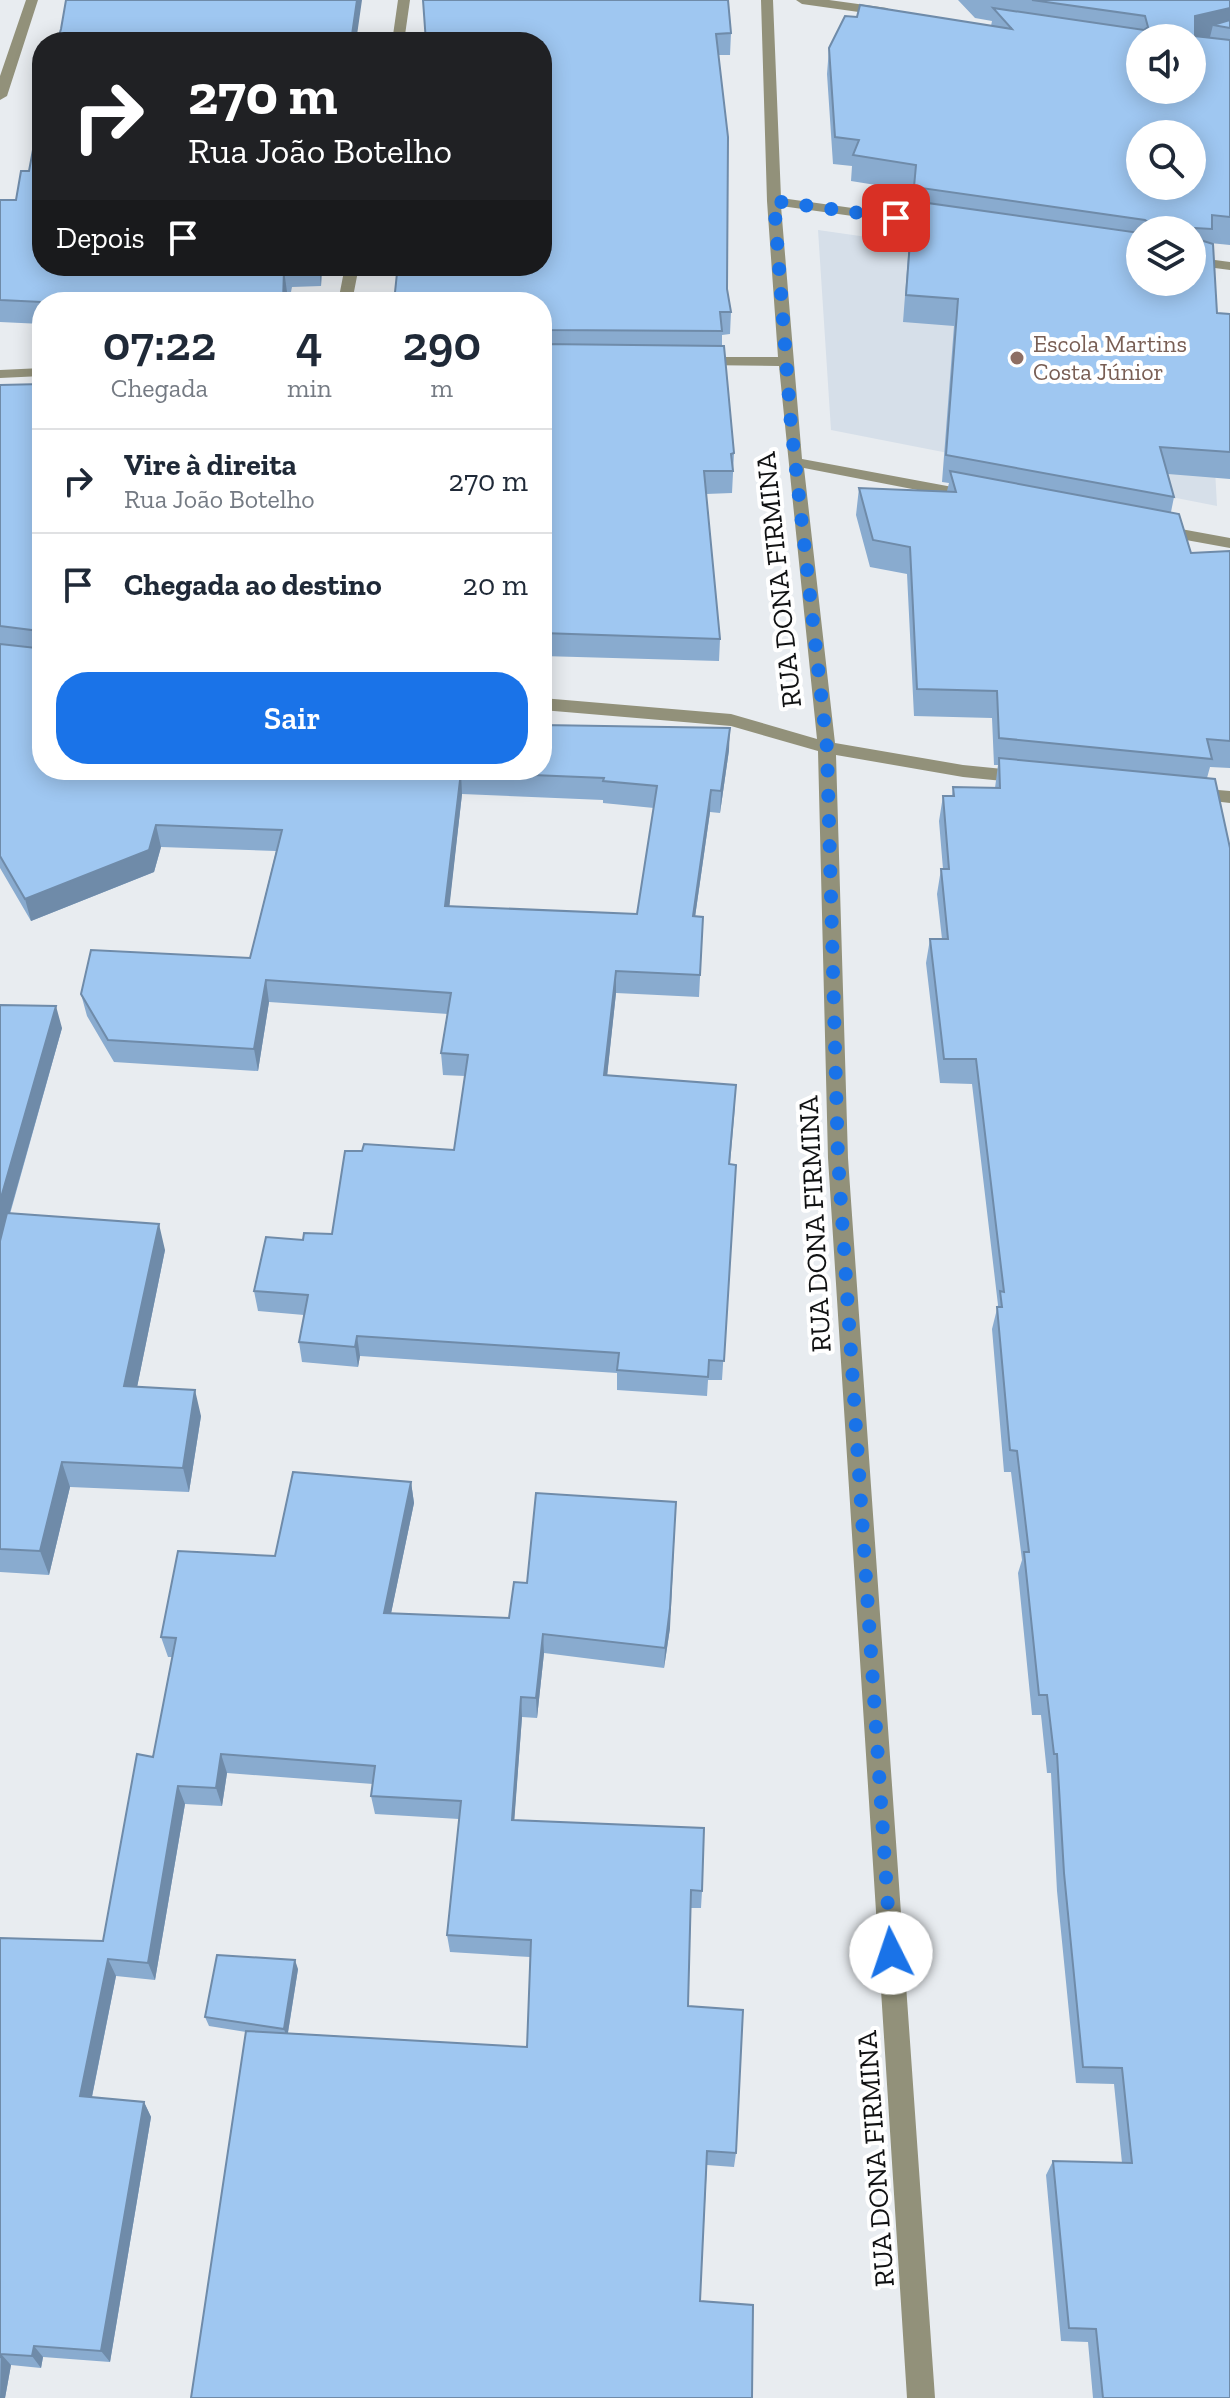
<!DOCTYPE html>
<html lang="pt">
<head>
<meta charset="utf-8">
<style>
  body { margin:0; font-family:"Zilla Slab",serif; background:#f6f6f7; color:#1f2937; height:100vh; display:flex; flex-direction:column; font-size:30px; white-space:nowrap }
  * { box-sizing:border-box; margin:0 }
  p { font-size:26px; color:#747a83 }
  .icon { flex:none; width:44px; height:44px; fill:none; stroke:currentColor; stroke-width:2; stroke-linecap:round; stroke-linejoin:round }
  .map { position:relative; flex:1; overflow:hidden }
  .panel { position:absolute; left:32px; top:292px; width:520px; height:488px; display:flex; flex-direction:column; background:#fff; border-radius:32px; box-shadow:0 4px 20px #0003 }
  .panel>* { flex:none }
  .hud { position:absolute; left:32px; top:32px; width:520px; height:244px; border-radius:32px; box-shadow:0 4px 20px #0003; background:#202124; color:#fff; overflow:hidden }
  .tools { position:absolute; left:1126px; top:24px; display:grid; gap:16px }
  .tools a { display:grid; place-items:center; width:80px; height:80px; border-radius:50%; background:#fff; box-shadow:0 4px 20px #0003; font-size:40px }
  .pin { position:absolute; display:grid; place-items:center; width:68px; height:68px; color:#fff; margin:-34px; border-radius:16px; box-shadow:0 4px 12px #0006 }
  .me { position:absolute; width:88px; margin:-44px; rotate:356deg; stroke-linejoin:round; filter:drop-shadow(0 0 6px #0008) }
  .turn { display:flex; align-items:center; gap:28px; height:168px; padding:0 24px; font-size:36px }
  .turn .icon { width:104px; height:104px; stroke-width:2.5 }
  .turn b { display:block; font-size:56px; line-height:68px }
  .then { display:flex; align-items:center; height:76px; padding:0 24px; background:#0003; gap:16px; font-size:30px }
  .eta { display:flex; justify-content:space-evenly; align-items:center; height:136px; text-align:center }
  .eta b { font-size:48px; font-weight:600; line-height:56px }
  .cta { display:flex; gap:16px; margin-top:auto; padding:16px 24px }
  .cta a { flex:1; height:92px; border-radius:32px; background:#1a73e8; color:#fff; font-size:32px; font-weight:600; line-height:92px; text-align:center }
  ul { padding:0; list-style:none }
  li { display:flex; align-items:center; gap:24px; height:104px; padding:0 24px; border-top:2px solid #e0e1e3 }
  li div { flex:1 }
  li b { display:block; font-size:30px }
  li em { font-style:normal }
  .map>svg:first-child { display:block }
</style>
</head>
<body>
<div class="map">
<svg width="1230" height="2398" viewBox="0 0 1230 2398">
  <rect width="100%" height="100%" fill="#e8ecf0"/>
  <path fill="#d6dfe9" d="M 818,230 L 1140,276 L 1140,282 L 1205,285 L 1217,506 L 831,430 Z"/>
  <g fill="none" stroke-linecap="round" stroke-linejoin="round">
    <path fill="#92917a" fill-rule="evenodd" d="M 26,0 L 38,0 L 7,96 L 0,100 L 0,76 Z
      M 398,0 L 410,0 L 404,42 L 392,42 Z
      M 761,0 L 773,0 L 781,198 L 938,220 L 945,224 L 938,228 L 781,206 L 802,459 L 974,491 L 982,496 L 974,501 L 804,468 L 835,743 L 963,765 L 1023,771 L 1032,777 L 1023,783 L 963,777 L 836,755 L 848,1158 L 935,2398 L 907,2398 L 828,1158 L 818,751 L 731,726 L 542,710 L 542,698 L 731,714 L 817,739 L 779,366 L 699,365 L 692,361 L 699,357 L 778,357 L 767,201 Z
      M 796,0 L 829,0 L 887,8 L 893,12 L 887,16 L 802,4 Z
      M 1192,257 L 1230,262 L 1230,270 L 1192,265 Z
      M 345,266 L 359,266 L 352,302 L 338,302 Z
      M 42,368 L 42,376 L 0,378 L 0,370 Z
      M 1159,525 L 1230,538 L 1230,548 L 1153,534 L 1151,530 Z
      M 1194,788 L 1230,791 L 1230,803 L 1188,798 L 1185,794 L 1188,790 Z"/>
  </g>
  <path fill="#89abcf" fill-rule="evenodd" d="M 958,0 L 1230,0 L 1230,245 L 1210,243 L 1217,313 L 1230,314 L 1230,479 L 1168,474 L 1174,497 L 1171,512 L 1191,553 L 1230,551 L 1230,768 L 1210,767 L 1207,778 L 1230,2398 L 1093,2398 L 1088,2342 L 1061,2341 L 1046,2175 L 1053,2161 L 1122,2163 L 1114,2084 L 1076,2083 L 1057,1891 L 1051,1773 L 1047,1773 L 1041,1715 L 1032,1715 L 1018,1573 L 1022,1560 L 1011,1472 L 1004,1472 L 992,1329 L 998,1305 L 972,1084 L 940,1083 L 926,963 L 930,939 L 942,939 L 937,894 L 941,869 L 943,869 L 939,821 L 943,796 L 952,796 L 953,787 L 995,788 L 998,765 L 994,765 L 992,718 L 914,716 L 907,574 L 870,567 L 856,515 L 859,488 L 947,491 L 949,483 L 942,482 L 954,326 L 903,322 L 913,191 L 851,181 L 852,166 L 833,164 L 827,74 L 829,48 L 857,17 L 991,26 L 992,21 L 975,18 ZM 1140,230 L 1192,230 L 1140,282 Z
    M 731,33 L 730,55 L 718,55 L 727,289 L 731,312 L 730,334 L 722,335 L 722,346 L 734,453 L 732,493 L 706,494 L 720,639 L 719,661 L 542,656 L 542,302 L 425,272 L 542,42 Z
    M 0,200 L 42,266 L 322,266 L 321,286 L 292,287 L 291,292 L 287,292 L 286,302 L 42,302 L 42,324 L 0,322 Z
    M 42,384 L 42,770 L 729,750 L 720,813 L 710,812 L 695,917 L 703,917 L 699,997 L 616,993 L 607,1075 L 735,1106 L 730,1164 L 736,1165 L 722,1380 L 708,1380 L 707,1396 L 617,1390 L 617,1373 L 360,1356 L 358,1367 L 302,1362 L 299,1342 L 304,1315 L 258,1311 L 254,1291 L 303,1240 L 332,1234 L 454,1150 L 465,1076 L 443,1075 L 441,1053 L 448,1014 L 269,1002 L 258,1071 L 114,1062 L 87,1016 L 81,994 L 250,958 L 276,851 L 161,847 L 154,872 L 31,921 L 0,868 L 0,385 ZM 462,794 L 603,800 L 603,803 L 654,808 L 637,914 L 449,906 Z
    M 0,1005 L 62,1028 L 10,1214 L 165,1250 L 137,1387 L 201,1416 L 189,1492 L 70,1487 L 49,1575 L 0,1572 Z
    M 411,1482 L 414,1503 L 391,1613 L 670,1628 L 664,1668 L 544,1653 L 537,1718 L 522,1717 L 514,1820 L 702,1891 L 701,1908 L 691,1908 L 688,2006 L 736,2153 L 734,2167 L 707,2165 L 700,2301 L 752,2398 L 246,2032 L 209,2026 L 205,2017 L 298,1969 L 288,2033 L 527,2047 L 530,1957 L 450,1952 L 447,1935 L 459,1819 L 375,1814 L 371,1796 L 373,1784 L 227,1773 L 222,1806 L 185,1804 L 155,1980 L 116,1976 L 92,2097 L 144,2102 L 151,2117 L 110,2362 L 43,2357 L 41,2368 L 11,2365 L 5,2398 L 0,2398 L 0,1938 L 103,1941 L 153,1757 L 172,1657 L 168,1657 L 161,1637 L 275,1556 Z"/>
  <path fill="#6f8ba9" d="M 357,0 L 362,0 L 356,42 L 351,42 Z
    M 1230,8 L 1230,28 L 1213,25 L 1210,37 L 1192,42 L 1195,16 Z
    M 319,266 L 322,266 L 321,286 Z
    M 284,270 L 287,292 L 286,302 L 283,302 Z
    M 730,728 L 729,750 L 720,813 L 721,791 Z
    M 461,772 L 462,794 L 447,928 L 445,906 Z
    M 711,790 L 710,812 L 692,938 L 693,916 Z
    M 156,825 L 161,847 L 154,872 L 31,921 L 25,899 Z
    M 616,971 L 616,993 L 605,1096 L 604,1075 Z
    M 266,980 L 269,1002 L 258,1071 L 254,1049 Z
    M 56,1006 L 62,1028 L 0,1247 L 0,1201 Z
    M 159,1224 L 165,1250 L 132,1412 L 124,1386 Z
    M 357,1336 L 360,1356 L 358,1367 L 355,1347 Z
    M 195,1390 L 201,1416 L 189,1492 L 183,1468 Z
    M 62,1462 L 70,1487 L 49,1575 L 40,1551 Z
    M 411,1482 L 414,1503 L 387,1633 L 384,1613 Z
    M 676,1502 L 670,1628 L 664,1668 L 665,1648 Z
    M 543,1634 L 544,1653 L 537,1718 L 536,1698 Z
    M 521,1697 L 522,1717 L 513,1838 L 512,1820 Z
    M 221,1754 L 227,1773 L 222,1806 L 216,1788 Z
    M 178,1786 L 185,1804 L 155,1980 L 148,1963 Z
    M 108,1959 L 116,1976 L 89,2111 L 80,2096 Z
    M 295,1960 L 298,1969 L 287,2038 L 284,2029 Z
    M 144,2102 L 151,2117 L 110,2362 L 101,2351 Z
    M 34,2346 L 43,2357 L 41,2368 L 32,2356 Z
    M 1,2354 L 11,2365 L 5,2398 L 0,2398 Z"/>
  <path fill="#9fc7f1" stroke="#6f8ba9" stroke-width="2" fill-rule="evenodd" d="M 66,0 L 357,0 L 351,42 L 57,42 L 61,29 Z
    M 423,0 L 728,0 L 731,33 L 716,34 L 728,137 L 727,289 L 731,312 L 720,312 L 722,331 L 542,330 L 542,302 L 394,302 L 397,273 L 425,272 L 425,266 L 542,266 L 542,42 L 426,42 Z
    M 1032,0 L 1230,0 L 1230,8 L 1195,16 L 1195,36 L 1230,40 L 1230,217 L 1212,215 L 1212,229 L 1195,228 L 1194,238 L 1213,244 L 1217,313 L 1230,314 L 1230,452 L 1160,447 L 1174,497 L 946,455 L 958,299 L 906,295 L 913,201 L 1140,233 L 1140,282 L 1192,282 L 1192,230 L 1146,230 L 1148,222 L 1145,220 L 914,187 L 916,165 L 853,155 L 859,140 L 835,137 L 829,48 L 845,16 L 857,17 L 860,5 L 1012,29 L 993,8 L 1144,30 L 1148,27 L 1145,16 ZM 1140,38 L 1192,38 L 1192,90 L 1140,90 ZM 1140,134 L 1192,134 L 1192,186 L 1140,186 Z
    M 1230,20 L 1230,28 L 1213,25 Z
    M 42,102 L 42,266 L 289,266 L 289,270 L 284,270 L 283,302 L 42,302 L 0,300 L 0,200 L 16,200 L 21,171 L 29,171 Z
    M 542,344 L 724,346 L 734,453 L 731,454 L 733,471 L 704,471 L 720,639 L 542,633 Z
    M 42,384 L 42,770 L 542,770 L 542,725 L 730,728 L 721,791 L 711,790 L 693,916 L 703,917 L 700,975 L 616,971 L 604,1075 L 736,1085 L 729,1164 L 736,1165 L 724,1361 L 709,1360 L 708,1377 L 617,1370 L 619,1353 L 357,1336 L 355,1347 L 299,1342 L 308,1295 L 254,1291 L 266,1237 L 303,1240 L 304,1233 L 332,1234 L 345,1151 L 362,1151 L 364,1144 L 454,1150 L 468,1055 L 441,1053 L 451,993 L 266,980 L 254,1049 L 108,1040 L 81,994 L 91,950 L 250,958 L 282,830 L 156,825 L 149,850 L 25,899 L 0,856 L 0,644 L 36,648 L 40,645 L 39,631 L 0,626 L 0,385 ZM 461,772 L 604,778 L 603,781 L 657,786 L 637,914 L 445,906 Z
    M 950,471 L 1179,514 L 1191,553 L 1230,551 L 1230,741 L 1207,739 L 1212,759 L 999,738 L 997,691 L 917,689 L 910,547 L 873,540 L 859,488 L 956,492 Z
    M 999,758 L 1215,779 L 1230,848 L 1230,2398 L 1103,2398 L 1096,2329 L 1069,2328 L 1053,2161 L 1132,2163 L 1122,2068 L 1083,2067 L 1064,1873 L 1057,1754 L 1054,1754 L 1047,1695 L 1039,1695 L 1024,1552 L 1029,1552 L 1017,1451 L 1010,1450 L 997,1307 L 1002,1307 L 1000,1291 L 1004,1292 L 976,1059 L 944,1059 L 930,939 L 948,939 L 941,869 L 949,869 L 943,796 L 954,796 L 953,787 L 1000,788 Z
    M 0,1005 L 56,1006 L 0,1201 Z
    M 7,1213 L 159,1224 L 124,1386 L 195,1390 L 183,1468 L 62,1462 L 40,1551 L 0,1549 L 0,1241 Z
    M 293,1472 L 411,1482 L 384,1613 L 509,1618 L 514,1582 L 527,1583 L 536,1493 L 676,1502 L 670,1608 L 665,1648 L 543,1634 L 536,1698 L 521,1697 L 512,1820 L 704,1828 L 702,1891 L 691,1890 L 688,2006 L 743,2010 L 736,2153 L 707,2151 L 700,2301 L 753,2305 L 752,2398 L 191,2398 L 246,2031 L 527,2047 L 531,1940 L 447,1935 L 461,1801 L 371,1796 L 375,1766 L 221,1754 L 216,1788 L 178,1786 L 148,1963 L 108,1959 L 80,2096 L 144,2102 L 101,2351 L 34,2346 L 32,2356 L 1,2354 L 0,2358 L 0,1938 L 103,1941 L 137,1754 L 153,1757 L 176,1638 L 161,1637 L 178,1551 L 275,1556 Z
    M 217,1955 L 295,1960 L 284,2029 L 205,2017 Z"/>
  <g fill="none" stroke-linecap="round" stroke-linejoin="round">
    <path stroke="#1a73e8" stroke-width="14" stroke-dasharray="0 25.2" d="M 891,1953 L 838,1158 L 827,748 L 791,425 L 774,201 L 896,218"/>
  </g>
  <circle fill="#8d6e63" stroke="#fff" stroke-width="3" cx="1017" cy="358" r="8"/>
  <g text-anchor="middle" stroke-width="8" stroke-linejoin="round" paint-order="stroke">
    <g font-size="24" fill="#785e54" stroke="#fff" text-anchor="start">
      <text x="1033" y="352">Escola Martins<tspan x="1033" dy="28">Costa Júnior</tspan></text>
    </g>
    <g font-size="28" fill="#111213" stroke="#fff">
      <text transform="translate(778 580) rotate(-96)" y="10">RUA DONA FIRMINA</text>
      <text transform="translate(814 1224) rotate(-93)" y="10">RUA DONA FIRMINA</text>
      <text transform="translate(875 2159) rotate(-94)" y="10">RUA DONA FIRMINA</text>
    </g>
  </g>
</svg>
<div class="tools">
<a><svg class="icon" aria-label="sound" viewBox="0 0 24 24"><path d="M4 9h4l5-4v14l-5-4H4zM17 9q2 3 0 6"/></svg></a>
<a><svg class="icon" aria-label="search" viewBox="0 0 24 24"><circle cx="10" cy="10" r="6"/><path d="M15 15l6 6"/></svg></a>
<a><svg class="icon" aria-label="layers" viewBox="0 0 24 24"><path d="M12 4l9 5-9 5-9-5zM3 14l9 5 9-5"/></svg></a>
</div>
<div class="pin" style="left:896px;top:218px;background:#d93025"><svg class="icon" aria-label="arrive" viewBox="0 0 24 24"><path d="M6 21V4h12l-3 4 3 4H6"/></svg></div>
<svg class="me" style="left:891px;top:1953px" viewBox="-20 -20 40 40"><circle r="19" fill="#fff"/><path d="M0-13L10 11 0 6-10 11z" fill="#1a73e8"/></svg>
<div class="hud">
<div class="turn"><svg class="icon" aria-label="right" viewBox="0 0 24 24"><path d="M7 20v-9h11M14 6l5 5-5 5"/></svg><div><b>270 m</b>Rua João Botelho</div></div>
<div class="then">Depois<svg class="icon" aria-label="arrive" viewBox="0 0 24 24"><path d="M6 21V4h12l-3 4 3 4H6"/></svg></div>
</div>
<section class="panel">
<div class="eta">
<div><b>07:22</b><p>Chegada</p></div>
<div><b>4</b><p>min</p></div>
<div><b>290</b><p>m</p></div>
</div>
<ul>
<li><svg class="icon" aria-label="right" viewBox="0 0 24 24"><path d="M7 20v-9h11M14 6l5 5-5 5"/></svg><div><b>Vire à direita</b><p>Rua João Botelho</p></div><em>270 m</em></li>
<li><svg class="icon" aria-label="arrive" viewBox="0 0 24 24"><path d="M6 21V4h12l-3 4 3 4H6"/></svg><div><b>Chegada ao destino</b></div><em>20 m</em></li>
</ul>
<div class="cta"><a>Sair</a></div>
</section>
</div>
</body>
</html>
